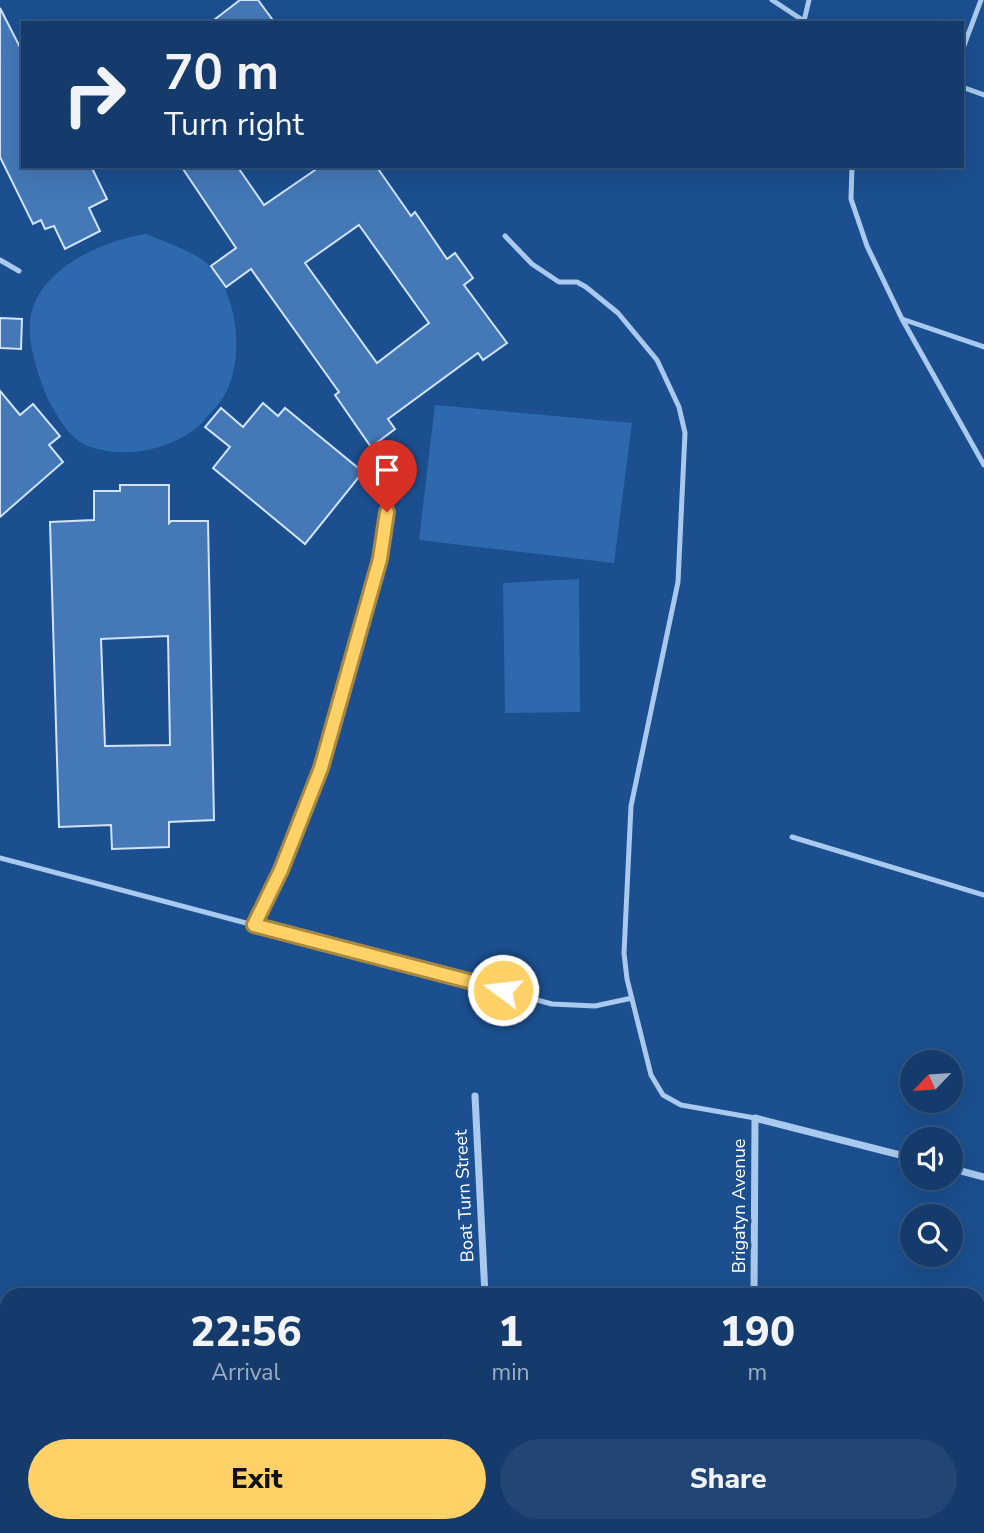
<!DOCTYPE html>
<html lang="en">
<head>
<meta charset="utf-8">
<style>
  body { margin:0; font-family:"Nunito Sans",sans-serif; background:#214673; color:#f1f3f6; height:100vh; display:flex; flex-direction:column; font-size:26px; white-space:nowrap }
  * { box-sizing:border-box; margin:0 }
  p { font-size:23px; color:#9dadc1 }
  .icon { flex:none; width:38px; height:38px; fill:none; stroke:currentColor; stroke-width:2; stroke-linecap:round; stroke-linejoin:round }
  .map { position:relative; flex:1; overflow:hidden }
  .side { position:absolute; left:0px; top:1288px; width:985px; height:245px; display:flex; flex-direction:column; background:#143b6b; border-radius:21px 21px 0 0; box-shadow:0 7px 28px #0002,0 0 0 2px #33557e }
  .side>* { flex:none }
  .top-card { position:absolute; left:21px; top:21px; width:943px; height:147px; border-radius:0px; box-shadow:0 7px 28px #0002,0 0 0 2px #33557e; background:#143b6b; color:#f1f3f6; overflow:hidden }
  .needle { width:46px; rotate:245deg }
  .fabs { position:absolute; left:900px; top:1050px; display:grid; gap:14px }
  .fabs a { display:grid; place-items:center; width:63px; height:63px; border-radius:50%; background:#143b6b; box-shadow:0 7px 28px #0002,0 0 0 2px #33557e; font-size:35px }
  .pin { position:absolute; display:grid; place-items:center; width:60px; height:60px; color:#fff; margin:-72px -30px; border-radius:50% 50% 50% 0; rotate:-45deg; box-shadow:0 0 7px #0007 }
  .pin .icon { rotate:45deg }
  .me { position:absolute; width:77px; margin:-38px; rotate:285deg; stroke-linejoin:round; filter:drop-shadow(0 0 5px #0008) }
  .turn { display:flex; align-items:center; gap:24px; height:147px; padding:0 28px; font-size:32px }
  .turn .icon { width:91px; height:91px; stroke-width:2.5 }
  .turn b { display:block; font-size:49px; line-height:60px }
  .eta { display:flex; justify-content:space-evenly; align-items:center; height:119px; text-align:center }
  .eta b { font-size:42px; font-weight:800; line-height:49px }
  .cta { display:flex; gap:14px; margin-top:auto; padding:14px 28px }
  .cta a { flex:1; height:80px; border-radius:42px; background:#ffd166; color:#111; font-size:28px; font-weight:800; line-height:80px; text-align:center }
  .cta a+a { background:#214673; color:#f1f3f6 }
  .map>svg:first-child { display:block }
</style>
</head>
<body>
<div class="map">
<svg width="984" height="1533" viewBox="0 0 984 1533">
  <rect width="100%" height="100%" fill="#1b4f8f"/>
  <path fill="#2e69ad" d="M 146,234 C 164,242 188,249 204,261 C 241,290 248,372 216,407 C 209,414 202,424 194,430 C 164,451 123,459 88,446 C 71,440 58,418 50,403 C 40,384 27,342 30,321 C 36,269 102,241 146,234 Z
    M 435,405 L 632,423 L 614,563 L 419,540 Z
    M 579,579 L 580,712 L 505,713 L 503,583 Z"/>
  <path fill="#4478b7" stroke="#cfe3fa" stroke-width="2" fill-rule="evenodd" d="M 240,0 L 258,0 L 275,23 L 210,23 Z
    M 0,8 L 23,53 L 23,166 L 91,166 L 107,199 L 89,208 L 100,231 L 65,249 L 54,226 L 45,229 L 41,220 L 33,224 L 0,157 Z
    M 181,166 L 237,166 L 264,205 L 321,166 L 376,166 L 411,216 L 415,212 L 447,259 L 455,253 L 473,278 L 464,285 L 507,343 L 483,360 L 478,353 L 388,419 L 395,429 L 371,447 L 335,395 L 339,392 L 251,269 L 226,287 L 211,266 L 236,248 ZM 359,225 L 429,323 L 377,363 L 305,263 Z
    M 0,318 L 22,319 L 21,349 L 0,348 Z
    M 0,391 L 20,415 L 33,404 L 60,436 L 49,445 L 63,462 L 0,517 Z
    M 263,403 L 278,416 L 285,408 L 363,472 L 305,544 L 213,468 L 230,447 L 205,427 L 221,408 L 243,427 Z
    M 120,485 L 169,485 L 169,523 L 171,521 L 208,521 L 214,820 L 169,822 L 169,847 L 112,849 L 111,825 L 59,827 L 50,522 L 94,520 L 94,491 L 120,491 ZM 168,636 L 170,745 L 105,746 L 101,639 Z"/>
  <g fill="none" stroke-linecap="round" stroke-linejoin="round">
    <path stroke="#a9c9ee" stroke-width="5" d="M 772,0 L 804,21
      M 807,23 L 804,21 L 809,0
      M 962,51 L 981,0
      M 962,87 L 984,95
      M 852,166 L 851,199 L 867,246 L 902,319 L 984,465
      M 505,236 L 532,264 L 559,282 L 577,282 L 586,287 L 618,313 L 657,360 L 679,407 L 685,433 L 678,582 L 631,806 L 624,953 L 627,979 L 651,1075 L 663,1095 L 681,1105 L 755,1118
      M 0,260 L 19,271
      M 902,319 L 984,347
      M 792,837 L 984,895
      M 0,858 L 552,1004 L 595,1006 L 632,998
      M 254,925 C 320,791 367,636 391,489
      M 599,1526 L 599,1533
      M 64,1533 L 65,1526
      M 411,1533 L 411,1526"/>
    <path stroke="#a9c9ee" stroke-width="7" d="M 475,1096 L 485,1295
      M 950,1168 L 984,1177
      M 754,1295 L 755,1118 L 912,1158
      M 0,1360 L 7,1362
      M 715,1526 L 753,1531"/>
  </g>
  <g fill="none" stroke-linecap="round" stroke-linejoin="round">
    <g stroke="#a68842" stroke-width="18">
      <path id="route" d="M 387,512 L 380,559 L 321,768 L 281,870 L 254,925 L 503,990"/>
    </g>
    <use href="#route" stroke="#ffd166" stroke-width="12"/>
  </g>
  <g text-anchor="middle" stroke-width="7" stroke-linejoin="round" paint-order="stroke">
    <g font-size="18" fill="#fff" stroke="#1b4f8f">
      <text transform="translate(464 1196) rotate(-93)" y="6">Boat Turn Street</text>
      <text transform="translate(739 1206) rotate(-90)" y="6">Brigatyn Avenue</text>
    </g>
  </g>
</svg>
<div class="fabs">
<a><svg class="needle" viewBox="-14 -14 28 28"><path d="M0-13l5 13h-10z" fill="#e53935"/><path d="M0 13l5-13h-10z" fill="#9dadc1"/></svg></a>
<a><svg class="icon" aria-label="sound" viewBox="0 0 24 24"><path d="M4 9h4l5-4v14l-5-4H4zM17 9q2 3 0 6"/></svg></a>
<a><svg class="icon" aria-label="search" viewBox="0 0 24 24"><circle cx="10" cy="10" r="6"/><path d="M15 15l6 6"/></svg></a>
</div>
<div class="pin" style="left:387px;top:512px;background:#d93025"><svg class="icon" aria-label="arrive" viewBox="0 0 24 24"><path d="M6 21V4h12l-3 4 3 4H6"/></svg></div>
<svg class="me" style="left:503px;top:990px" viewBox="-20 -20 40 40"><circle r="17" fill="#ffd166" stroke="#fff" stroke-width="3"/><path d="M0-11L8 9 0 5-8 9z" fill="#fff"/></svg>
<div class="top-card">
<div class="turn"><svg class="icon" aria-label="right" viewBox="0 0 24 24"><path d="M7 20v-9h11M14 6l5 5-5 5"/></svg><div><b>70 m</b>Turn right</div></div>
</div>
<section class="side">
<div class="eta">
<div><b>22:56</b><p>Arrival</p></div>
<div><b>1</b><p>min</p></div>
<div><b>190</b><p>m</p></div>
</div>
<div class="cta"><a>Exit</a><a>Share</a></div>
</section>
</div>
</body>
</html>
